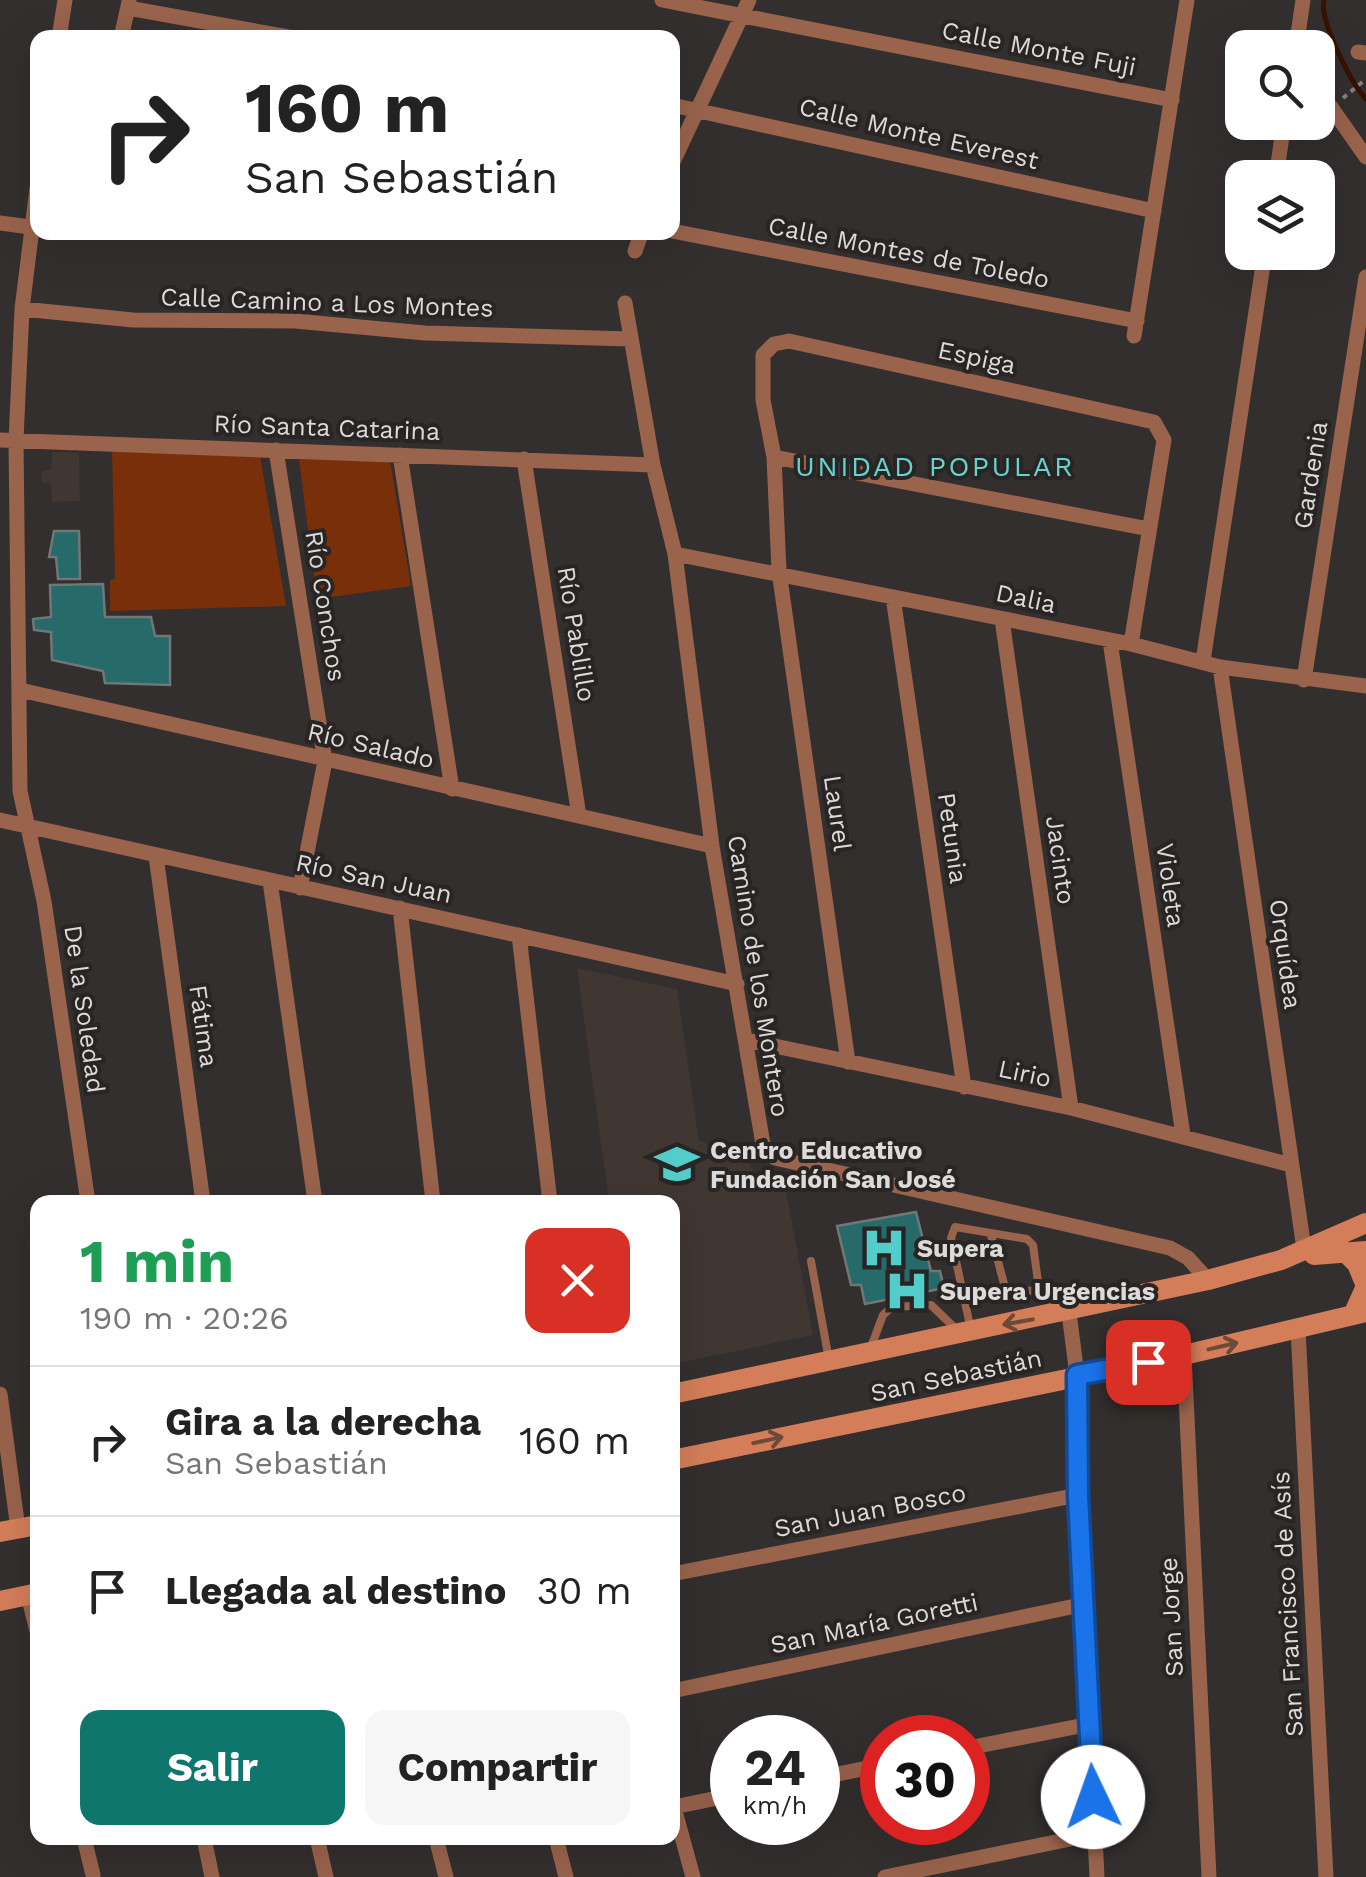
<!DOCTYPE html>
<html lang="es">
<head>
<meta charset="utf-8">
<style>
  body { margin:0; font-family:"Work Sans",sans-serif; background:#f6f6f6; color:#222; height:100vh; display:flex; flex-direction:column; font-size:38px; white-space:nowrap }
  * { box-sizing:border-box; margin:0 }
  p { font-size:32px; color:#767676 }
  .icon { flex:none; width:55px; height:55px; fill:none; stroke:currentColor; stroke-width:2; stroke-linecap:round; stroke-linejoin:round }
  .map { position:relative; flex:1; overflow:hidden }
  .drawer { position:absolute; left:30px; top:1195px; width:650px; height:650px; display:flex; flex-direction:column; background:#fff; border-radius:20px; box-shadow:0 10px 40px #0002 }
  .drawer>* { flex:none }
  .banner { position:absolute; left:30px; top:30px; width:650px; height:210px; border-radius:20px; box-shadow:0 10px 40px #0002; background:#fff; color:#222; overflow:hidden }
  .fabs { position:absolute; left:1225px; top:30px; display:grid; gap:20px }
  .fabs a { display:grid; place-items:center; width:110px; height:110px; border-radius:20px; background:#fff; box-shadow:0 10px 40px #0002; font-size:50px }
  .speed { position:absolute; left:710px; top:1715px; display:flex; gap:20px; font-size:50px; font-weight:700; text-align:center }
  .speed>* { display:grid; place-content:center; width:130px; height:130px; border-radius:50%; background:#fff; box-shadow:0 10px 40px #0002; line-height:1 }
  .speed small { font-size:25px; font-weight:400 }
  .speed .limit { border:15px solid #d22; background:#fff; color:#111 }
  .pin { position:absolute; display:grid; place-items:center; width:85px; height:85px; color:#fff; margin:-42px; border-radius:20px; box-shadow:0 5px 15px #0006 }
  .me { position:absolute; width:110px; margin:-55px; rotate:357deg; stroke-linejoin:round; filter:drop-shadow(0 0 8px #0008) }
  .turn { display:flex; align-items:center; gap:35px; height:210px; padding:0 50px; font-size:45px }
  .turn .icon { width:130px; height:130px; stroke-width:2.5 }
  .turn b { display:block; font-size:70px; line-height:85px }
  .round { display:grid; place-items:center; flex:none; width:105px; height:105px; border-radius:20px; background:#f6f6f6 }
  .headline { display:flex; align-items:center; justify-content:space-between; height:170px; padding:0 50px }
  h1 { font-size:60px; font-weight:700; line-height:75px; color:#1e9e55 }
  .cta { display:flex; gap:20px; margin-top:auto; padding:20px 50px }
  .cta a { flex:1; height:115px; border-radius:20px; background:#0f766e; color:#fff; font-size:40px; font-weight:700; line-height:115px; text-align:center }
  .cta a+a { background:#f6f6f6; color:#222 }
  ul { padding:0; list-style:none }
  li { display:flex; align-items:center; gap:30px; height:150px; padding:0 50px; border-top:2px solid #e0e0e0 }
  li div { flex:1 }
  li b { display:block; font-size:38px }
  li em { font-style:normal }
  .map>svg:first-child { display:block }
</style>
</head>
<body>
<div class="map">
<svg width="1366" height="1877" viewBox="0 0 1366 1877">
  <rect width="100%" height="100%" fill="#322f2e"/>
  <path fill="#403632" d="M 52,452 L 79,453 L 80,501 L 52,502 L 51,484 L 42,483 L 41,472 L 51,469 Z
    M 577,968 L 677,989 L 699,1141 L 745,1154 L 754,1173 L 783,1175 L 813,1335 L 673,1364 L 672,1202 L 609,1202 Z"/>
  <path fill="#79300a" d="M 112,450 L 260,456 L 286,606 L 110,611 L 110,580 L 115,579 Z
    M 386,458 L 391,466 L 411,586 L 317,599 L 299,459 Z"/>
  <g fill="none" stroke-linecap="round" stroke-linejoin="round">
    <path stroke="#381101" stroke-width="5" d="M 1324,0 C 1319,20 1351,83 1366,99"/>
  </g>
  <path fill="#266b6a" stroke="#727676" stroke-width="2.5" d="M 54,531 L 79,531 L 80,579 L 58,579 L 56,557 L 49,557 Z
    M 103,584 L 105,617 L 151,617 L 155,636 L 170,636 L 170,685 L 105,683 L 103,671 L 52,660 L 51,632 L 34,630 L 33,619 L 51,617 L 50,585 Z
    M 916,1212 L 931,1271 L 940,1271 L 944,1288 L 865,1304 L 861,1285 L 851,1285 L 837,1226 Z"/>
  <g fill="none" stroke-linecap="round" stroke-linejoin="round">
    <path stroke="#848180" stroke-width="4" stroke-dasharray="5 5" stroke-linecap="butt" d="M 1343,98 L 1366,79"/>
    <path stroke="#99634c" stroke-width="8" d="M 811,1261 L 829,1360
      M 971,1330 L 951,1238 L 955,1227 L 1027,1239 L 1033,1245 L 1039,1289 L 1007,1295 L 991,1235
      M 871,1347 L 883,1315 L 892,1307 L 931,1305 L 956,1329"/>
    <path stroke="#99634c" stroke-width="15" d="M 662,0 L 1172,100
      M 128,8 L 294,38
      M 59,38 L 65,0
      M 121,38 L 129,2
      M 1296,48 L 1303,0
      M 1358,52 L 1366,53
      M 1318,97 L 1331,107 L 1366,157
      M 672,105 L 1154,211
      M 672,164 L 749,0
      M 1276,178 L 1284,122
      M 38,180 L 22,309 L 16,440 L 20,791 L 44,901 L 88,1202
      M 0,223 L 30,227
      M 672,231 L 1137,321
      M 635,251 L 642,232
      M 625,303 L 653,465 L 675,554 L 712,846 L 764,1150 L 775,1158 L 1170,1248 L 1188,1258 L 1208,1280
      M 22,309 L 133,320 L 295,321 L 425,333 L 631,339
      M 1134,336 L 1187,0
      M 0,440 L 653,465
      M 276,450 L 325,761 L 300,888
      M 400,455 L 452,789
      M 774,457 L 1149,529
      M 524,459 L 579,816
      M 675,554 L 1131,644 L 1220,667 L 1366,686
      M 893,597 L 964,1087
      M 1002,619 L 1071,1108
      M 1110,641 L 1183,1135
      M 1203,661 L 1265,252
      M 1220,667 L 1304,1249
      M 1304,680 L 1366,277
      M 20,690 L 712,846
      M 0,820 L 737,984
      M 156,856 L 203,1202
      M 270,881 L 315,1202
      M 400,908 L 433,1202
      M 519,935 L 550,1202
      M 746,1040 L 1071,1108 L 1291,1165
      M 848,1062 L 779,571 L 774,457 L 763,400 L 763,355 L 774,344 L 789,341 L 1154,422 L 1164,440 L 1131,644
      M 1069,1313 L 1077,1375 L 1078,1495 L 1097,1877
      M 1298,1329 L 1326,1877
      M 1184,1355 L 1209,1877
      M 0,1394 L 18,1529
      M 672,1574 L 1078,1495
      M 28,1595 L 38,1635
      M 672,1691 L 1085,1604
      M 968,1748 L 1090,1724
      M 818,1778 L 882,1765
      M 672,1800 L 693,1877
      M 674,1807 L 732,1795
      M 84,1838 L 93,1875
      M 204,1838 L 212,1877
      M 317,1838 L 326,1877
      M 436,1838 L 446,1877
      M 556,1838 L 566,1877
      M 885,1877 L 1095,1834"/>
    <path stroke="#d37e59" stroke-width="20" d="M 1344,1251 L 1357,1264 L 1366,1286 L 1353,1315
      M 1314,1255 L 1366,1251
      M 672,1394 L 1208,1280 L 1281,1260 L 1366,1223
      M 672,1460 L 1184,1355 L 1366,1312
      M 0,1532 L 38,1525
      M 0,1601 L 38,1593"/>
  </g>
  <defs><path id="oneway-shaft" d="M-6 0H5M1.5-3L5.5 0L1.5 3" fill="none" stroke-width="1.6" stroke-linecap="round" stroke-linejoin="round" transform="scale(2.5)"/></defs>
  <g stroke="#6c4939">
    <use href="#oneway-shaft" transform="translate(1018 1322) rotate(170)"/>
    <use href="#oneway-shaft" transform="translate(1223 1346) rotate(-13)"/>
    <use href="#oneway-shaft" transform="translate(768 1440) rotate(-12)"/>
  </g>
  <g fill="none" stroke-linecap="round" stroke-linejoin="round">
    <g stroke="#114b97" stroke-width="25">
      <path id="route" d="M 1093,1797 L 1078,1495 L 1077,1375 L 1148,1362"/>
    </g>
    <use href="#route" stroke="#1a73e8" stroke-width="18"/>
  </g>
  <defs>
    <g id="school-bare" transform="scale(3.45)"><path d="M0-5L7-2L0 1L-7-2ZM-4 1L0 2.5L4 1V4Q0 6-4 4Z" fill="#53cdca" stroke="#282524" stroke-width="2.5" paint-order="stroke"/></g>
    <g id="hospital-bare" transform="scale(3.45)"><path d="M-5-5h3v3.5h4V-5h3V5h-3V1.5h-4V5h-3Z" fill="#53cdca" stroke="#282524" stroke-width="2.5" paint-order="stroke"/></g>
  </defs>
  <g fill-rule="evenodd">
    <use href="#school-bare" x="677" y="1164"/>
    <use href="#hospital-bare" x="884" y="1248"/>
    <use href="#hospital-bare" x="907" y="1291"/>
  </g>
  <g text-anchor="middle" stroke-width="8" stroke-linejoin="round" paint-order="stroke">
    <g font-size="25" fill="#dddbda" stroke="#282524">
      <text transform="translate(1039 48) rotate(11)" y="9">Calle Monte Fuji</text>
      <text transform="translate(919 133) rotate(13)" y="9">Calle Monte Everest</text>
      <text transform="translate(909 252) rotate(11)" y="9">Calle Montes de Toledo</text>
      <text transform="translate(327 302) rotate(2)" y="9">Calle Camino a Los Montes</text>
      <text transform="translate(977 357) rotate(12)" y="9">Espiga</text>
      <text transform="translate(327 427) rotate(2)" y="9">Río Santa Catarina</text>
      <text transform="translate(1310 475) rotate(-81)" y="9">Gardenia</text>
      <text transform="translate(1026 598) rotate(12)" y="9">Dalia</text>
      <text transform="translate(326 606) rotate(81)" y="9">Río Conchos</text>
      <text transform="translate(577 634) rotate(81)" y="9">Río Pablillo</text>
      <text transform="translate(371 745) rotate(13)" y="9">Río Salado</text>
      <text transform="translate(838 813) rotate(82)" y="9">Laurel</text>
      <text transform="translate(953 838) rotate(82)" y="9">Petunia</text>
      <text transform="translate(1061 860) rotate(82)" y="9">Jacinto</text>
      <text transform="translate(374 878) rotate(12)" y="9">Río San Juan</text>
      <text transform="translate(1171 885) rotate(82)" y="9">Violeta</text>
      <text transform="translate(1286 954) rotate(82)" y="9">Orquídea</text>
      <text transform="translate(759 976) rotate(81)" y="9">Camino de los Montero</text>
      <text transform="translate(85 1009) rotate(82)" y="9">De la Soledad</text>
      <text transform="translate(204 1026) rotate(82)" y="9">Fátima</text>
      <text transform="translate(1025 1073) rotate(12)" y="9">Lirio</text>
      <text transform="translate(956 1375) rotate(-12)" y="9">San Sebastián</text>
      <text transform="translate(870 1510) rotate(-11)" y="9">San Juan Bosco</text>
      <text transform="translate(1287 1604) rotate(-93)" y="9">San Francisco de Asís</text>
      <text transform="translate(1171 1617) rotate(-93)" y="9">San Jorge</text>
      <text transform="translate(874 1623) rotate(-12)" y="9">San María Goretti</text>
    </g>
    <g font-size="25" font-weight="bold" fill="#dddbda" stroke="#282524" text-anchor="start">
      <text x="710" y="1159">Centro Educativo<tspan x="710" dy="29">Fundación San José</tspan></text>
      <text x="917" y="1257">Supera</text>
      <text x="940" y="1300">Supera Urgencias</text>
    </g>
    <g font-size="28" letter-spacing="2.5" fill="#66d3cf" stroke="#282524">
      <text x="935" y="476">UNIDAD POPULAR</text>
    </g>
  </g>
</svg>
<div class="fabs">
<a><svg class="icon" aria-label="search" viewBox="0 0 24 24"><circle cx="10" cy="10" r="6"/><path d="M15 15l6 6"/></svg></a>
<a><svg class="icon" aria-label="layers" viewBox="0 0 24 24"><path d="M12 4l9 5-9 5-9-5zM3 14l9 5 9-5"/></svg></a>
</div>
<div class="speed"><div>24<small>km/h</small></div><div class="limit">30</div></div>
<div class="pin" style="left:1148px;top:1362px;background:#d93025"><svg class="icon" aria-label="arrive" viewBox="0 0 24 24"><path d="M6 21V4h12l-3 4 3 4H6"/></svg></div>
<svg class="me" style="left:1093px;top:1797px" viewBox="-20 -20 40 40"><circle r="19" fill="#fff"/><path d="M0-13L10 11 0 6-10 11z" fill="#1a73e8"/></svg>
<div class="banner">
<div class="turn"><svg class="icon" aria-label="right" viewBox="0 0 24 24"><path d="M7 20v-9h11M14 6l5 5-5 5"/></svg><div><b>160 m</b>San Sebastián</div></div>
</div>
<section class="drawer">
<div class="headline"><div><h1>1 min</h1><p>190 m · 20:26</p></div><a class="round" style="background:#d93025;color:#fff"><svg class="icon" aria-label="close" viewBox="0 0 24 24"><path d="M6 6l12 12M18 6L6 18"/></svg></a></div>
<ul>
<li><svg class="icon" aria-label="right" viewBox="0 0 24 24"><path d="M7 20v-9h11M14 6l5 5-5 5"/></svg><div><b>Gira a la derecha</b><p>San Sebastián</p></div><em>160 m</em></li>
<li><svg class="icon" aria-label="arrive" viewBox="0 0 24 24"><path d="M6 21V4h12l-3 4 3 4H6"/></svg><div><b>Llegada al destino</b></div><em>30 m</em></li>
</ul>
<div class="cta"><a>Salir</a><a>Compartir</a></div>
</section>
</div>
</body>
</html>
